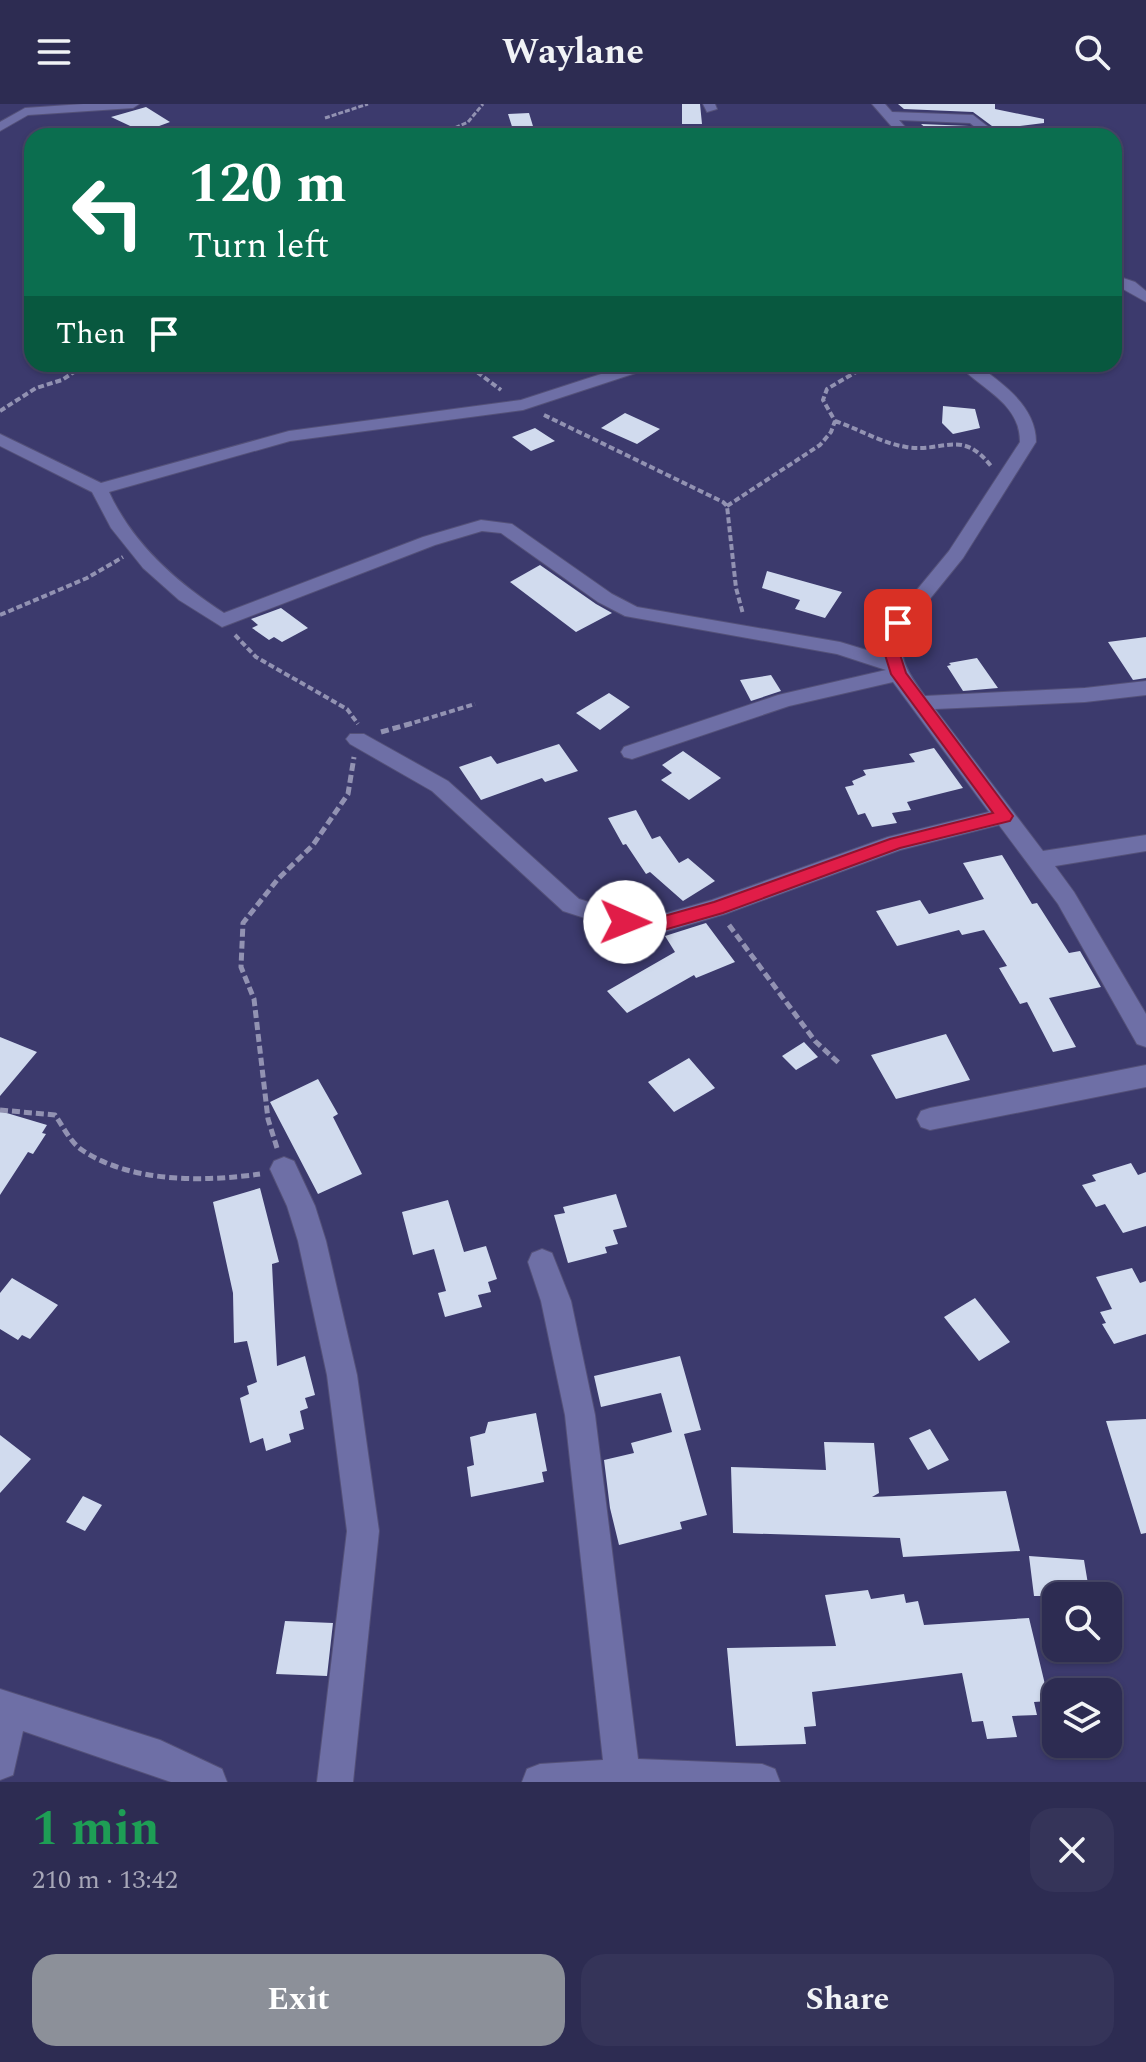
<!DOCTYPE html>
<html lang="en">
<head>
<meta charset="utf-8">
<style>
  body { margin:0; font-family:Spectral,serif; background:#353459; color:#f1f3f6; height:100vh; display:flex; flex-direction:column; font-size:30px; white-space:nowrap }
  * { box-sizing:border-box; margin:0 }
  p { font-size:26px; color:#a7a7b8 }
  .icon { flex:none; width:44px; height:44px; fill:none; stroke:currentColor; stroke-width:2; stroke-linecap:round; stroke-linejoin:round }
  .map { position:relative; height:1678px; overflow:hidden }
  .sheet { display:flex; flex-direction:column; background:#2d2c52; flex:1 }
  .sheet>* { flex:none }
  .banner { position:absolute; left:24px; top:24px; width:1098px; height:244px; border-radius:24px; box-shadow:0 2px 6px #0004,0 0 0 2px #484869; background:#0b6e4f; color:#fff; overflow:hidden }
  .controls { position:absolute; left:1042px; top:1478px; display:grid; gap:16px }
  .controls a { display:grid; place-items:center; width:80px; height:80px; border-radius:16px; background:#2d2c52; box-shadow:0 2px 6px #0004,0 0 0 2px #484869; font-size:40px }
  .pin { position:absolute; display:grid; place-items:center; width:68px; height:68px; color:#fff; margin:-34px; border-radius:16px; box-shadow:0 4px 12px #0006 }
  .me { position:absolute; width:88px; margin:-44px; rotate:91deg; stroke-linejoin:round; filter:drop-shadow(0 0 6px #0008) }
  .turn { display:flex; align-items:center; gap:28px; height:168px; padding:0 32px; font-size:36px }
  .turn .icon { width:104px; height:104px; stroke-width:2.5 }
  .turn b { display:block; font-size:56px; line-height:68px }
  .then { display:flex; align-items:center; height:76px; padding:0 32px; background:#0003; gap:16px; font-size:30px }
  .round { display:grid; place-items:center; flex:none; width:84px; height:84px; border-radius:24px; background:#353459 }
  .head { display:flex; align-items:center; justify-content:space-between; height:136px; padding:0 32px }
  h1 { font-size:48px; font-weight:700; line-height:60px; color:#1e9e55 }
  .action { display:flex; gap:16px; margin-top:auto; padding:16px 32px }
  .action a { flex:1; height:92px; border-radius:24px; background:#8c9099; color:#fff; font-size:32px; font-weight:700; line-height:92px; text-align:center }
  .action a+a { background:#353459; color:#f1f3f6 }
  header { display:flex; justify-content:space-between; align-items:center; height:104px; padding:0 32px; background:#2d2c52; font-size:36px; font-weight:700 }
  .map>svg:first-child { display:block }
</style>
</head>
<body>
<header><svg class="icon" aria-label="menu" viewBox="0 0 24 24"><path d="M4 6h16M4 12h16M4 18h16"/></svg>Waylane<svg class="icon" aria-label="search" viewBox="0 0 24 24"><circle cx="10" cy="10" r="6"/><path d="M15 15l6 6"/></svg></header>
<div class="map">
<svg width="1146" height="1678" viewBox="0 0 1146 1678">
  <rect width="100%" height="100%" fill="#3c3a6d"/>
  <path fill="#d1dbee" d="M 682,0 L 700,0 L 702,20 L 682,20 Z
    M 898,0 L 995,0 L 995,5 L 1044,15 L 1044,19 L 996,25 L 973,8 L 904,5 Z
    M 146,3 L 170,18 L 143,28 L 111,13 Z
    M 529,9 L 536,32 L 515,32 L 508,10 Z
    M 921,20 L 969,22 L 976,27 L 935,32 Z
    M 943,302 L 975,305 L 980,324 L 953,330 L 942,319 Z
    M 625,309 L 660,325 L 637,340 L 601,324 Z
    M 535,324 L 555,337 L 531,347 L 512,333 Z
    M 540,461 L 596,500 L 612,509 L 576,528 L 510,478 Z
    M 767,467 L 842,488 L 825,514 L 795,505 L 800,496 L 762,484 Z
    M 281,504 L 308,524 L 282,538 L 274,533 L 269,536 L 252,524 L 258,521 L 251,515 Z
    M 1146,533 L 1146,574 L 1133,576 L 1108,538 Z
    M 977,554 L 998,584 L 963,587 L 947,562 L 951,561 L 949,559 Z
    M 771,571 L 781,587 L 751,597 L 740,576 Z
    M 609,589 L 630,603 L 600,626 L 576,609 Z
    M 559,640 L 578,667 L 545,678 L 542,674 L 481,696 L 459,663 L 491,652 L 497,660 Z
    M 934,644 L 963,684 L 907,698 L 911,706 L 892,709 L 897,719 L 872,723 L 865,709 L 858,711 L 845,683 L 854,681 L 852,677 L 866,671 L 863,666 L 915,658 L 909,650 Z
    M 683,647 L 721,674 L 689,696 L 661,676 L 672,669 L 662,661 Z
    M 636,706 L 652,735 L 660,732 L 679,759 L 688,754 L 715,777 L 683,797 L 650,768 L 646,770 L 626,740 L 623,741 L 608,714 Z
    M 1002,751 L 1032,800 L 1037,799 L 1069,849 L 1080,847 L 1101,883 L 1049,894 L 1076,943 L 1053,948 L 1027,898 L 1020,900 L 999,864 L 1007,862 L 984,826 L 962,831 L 959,826 L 897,842 L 876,807 L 920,796 L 929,810 L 984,795 L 963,759 Z
    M 706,819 L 735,858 L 696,874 L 694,871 L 627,909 L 607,887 L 675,848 L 665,832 Z
    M 946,930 L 970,976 L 896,995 L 871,951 Z
    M 0,933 L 37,948 L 0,992 Z
    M 804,938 L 818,953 L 796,966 L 782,952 Z
    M 689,954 L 715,984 L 674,1008 L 648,978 Z
    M 318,975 L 338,1010 L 333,1013 L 362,1070 L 318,1090 L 270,998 Z
    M 0,1007 L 47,1021 L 42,1029 L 46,1030 L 33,1050 L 28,1048 L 0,1091 Z
    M 1131,1059 L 1138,1071 L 1146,1068 L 1146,1122 L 1123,1129 L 1105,1100 L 1096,1103 L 1082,1081 L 1096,1077 L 1092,1071 Z
    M 260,1084 L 279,1158 L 272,1160 L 277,1262 L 305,1252 L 315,1291 L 305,1294 L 308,1304 L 300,1307 L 304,1325 L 289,1330 L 291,1338 L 266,1347 L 263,1334 L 250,1339 L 240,1294 L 249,1290 L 247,1282 L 257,1278 L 247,1237 L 234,1239 L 233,1189 L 213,1098 Z
    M 616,1090 L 627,1123 L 613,1126 L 618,1140 L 605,1143 L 607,1149 L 568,1159 L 554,1111 L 565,1109 L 563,1103 Z
    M 448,1096 L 464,1148 L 486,1142 L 497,1175 L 488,1178 L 491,1188 L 478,1191 L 482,1203 L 445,1213 L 438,1189 L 446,1187 L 434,1145 L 413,1151 L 402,1108 Z
    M 1132,1164 L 1140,1179 L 1146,1177 L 1146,1230 L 1114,1240 L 1102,1220 L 1106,1219 L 1100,1208 L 1112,1205 L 1096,1173 Z
    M 12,1174 L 58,1201 L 30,1235 L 22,1231 L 18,1236 L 0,1225 L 0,1189 Z
    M 975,1194 L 1010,1238 L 979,1257 L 944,1213 Z
    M 680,1252 L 701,1326 L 684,1330 L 707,1411 L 680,1418 L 682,1425 L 619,1441 L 610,1404 L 604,1356 L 634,1349 L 631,1339 L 672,1328 L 661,1289 L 601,1303 L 594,1272 Z
    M 536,1309 L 547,1367 L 542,1368 L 544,1378 L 471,1393 L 467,1363 L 474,1361 L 470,1333 L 485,1329 L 488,1318 Z
    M 1146,1315 L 1146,1429 L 1141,1430 L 1106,1317 Z
    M 930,1325 L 949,1356 L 928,1366 L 909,1334 Z
    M 0,1331 L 31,1355 L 0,1389 Z
    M 824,1338 L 874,1339 L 879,1389 L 872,1393 L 1006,1387 L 1020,1447 L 903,1453 L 900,1434 L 733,1429 L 731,1363 L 826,1366 Z
    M 83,1392 L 102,1401 L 85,1427 L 66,1418 Z
    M 1029,1452 L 1084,1456 L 1090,1492 L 1034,1492 Z
    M 868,1486 L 871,1495 L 904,1490 L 906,1499 L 918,1497 L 924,1521 L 1029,1514 L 1049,1597 L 1034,1598 L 1037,1611 L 1012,1612 L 1017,1633 L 987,1635 L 983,1617 L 972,1618 L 962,1569 L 812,1588 L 816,1622 L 804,1623 L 806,1640 L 736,1642 L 727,1544 L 836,1542 L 825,1491 Z
    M 285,1517 L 333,1519 L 327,1572 L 276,1570 Z"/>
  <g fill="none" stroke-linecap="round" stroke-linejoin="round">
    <g stroke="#545179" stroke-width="2">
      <path id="minor" d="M 83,0 L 139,0 L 133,4 L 28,11 L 0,27 L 0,18 L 25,4 Z
        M 703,0 L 715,0 L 717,5 L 707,8 Z
        M 872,0 L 885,0 L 892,8 L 973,11 L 1000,32 L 986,32 L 970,19 L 899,16 L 913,32 L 900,32 Z
        M 1114,171 L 1135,178 L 1146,187 L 1146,198 L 1114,180 Z
        M 632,260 L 656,260 L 654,263 L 523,306 L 290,337 L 109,388 C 133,440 176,478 224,509 L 423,433 L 481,416 L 512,420 L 612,490 L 637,503 L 840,538 L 883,551 L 880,541 L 883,527 L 949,447 L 1020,338 C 1020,298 981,286 958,260 L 976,260 C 1002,279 1036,302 1036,338 L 963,454 L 903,528 C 897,554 910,572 925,592 L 1085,584 L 1146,577 L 1146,591 L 1085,598 L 935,605 L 1043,747 L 1146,731 L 1146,747 L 1055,762 L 1074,788 L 1146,910 L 1146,943 L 1137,940 L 1058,800 L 999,721 L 900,746 L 725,810 L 657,830 L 625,827 L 563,807 L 432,687 L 350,640 L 346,635 L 350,630 L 364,630 L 448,677 L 579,795 L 625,809 L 657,812 L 712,796 L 888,733 L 989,708 L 893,578 L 789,602 L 632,655 L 624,653 L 621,648 L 624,643 L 778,591 L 886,566 L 837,550 L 625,512 L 598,498 L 501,429 L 482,427 L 435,441 L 222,523 L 179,496 L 143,464 L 111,424 L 92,388 L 0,342 L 0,330 L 101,379 L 289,327 L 521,296 Z
        M 1146,961 L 1146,983 L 930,1026 L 921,1023 L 917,1015 L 921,1007 L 930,1004 Z
        M 284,1053 L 294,1057 L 315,1102 L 326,1137 L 357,1271 L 379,1427 L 353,1678 L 317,1678 L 347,1427 L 327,1271 L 298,1137 L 287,1102 L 270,1065 L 274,1057 Z
        M 542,1145 L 552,1149 L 571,1197 L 595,1311 L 638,1655 L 762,1660 L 775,1665 L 780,1678 L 522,1678 L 527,1665 L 540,1660 L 603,1656 L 565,1311 L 541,1197 L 528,1158 L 532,1149 Z
        M 0,1585 L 160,1636 L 222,1665 L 227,1678 L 171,1678 L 23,1627 L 13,1671 L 0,1676 Z"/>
    </g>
    <path stroke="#9292b2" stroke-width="3" stroke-dasharray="5 2" stroke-linecap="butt" d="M 325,14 L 368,0
      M 436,32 L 468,18 L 483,0
      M 467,260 L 479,270
      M 71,270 L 84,260"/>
    <path stroke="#9292b2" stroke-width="4" stroke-dasharray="6 3" stroke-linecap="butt" d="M 477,268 L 501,286
      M 0,307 L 36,284 L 62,276 L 74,268
      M 544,311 L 723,398 L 727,402 L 736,484 L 743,510
      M 835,317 C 859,325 881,339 906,343 C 944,349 961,324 991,362
      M 727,402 L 820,341 L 831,328 L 835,317 L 823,296 L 827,285 L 856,268
      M 0,511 L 87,474 L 123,453
      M 235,531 L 256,553 L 347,605 L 358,620
      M 406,621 L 475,600"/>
    <path stroke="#9292b2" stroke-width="5" stroke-dasharray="8 4" stroke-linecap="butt" d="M 381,628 L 413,619
      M 729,821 L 815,937 L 841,961
      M 0,1006 L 55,1011 C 63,1022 70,1038 82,1046 C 131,1079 204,1078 260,1070
      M 277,1044 L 268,1015 L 254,895 L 241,863 L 243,819 L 278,775 L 313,741 L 348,690 L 354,653"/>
    <use href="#minor" fill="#6e6fa6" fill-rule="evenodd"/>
  </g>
  <path fill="#e11d48" stroke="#92132f" stroke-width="2" d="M 898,514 L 905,519 L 897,541 L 906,569 L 1010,708 L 1013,712 L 1010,717 L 900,744 L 723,809 L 657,828 L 618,823 L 616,818 L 618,813 L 657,814 L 714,798 L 890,735 L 993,709 L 891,570 L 882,541 L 891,519 Z"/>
</svg>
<div class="controls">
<a><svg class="icon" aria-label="search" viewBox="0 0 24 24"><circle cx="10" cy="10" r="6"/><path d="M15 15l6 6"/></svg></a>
<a><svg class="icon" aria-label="layers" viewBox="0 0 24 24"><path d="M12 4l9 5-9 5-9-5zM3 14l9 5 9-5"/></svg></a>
</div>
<div class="pin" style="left:898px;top:519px;background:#d93025"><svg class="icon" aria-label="arrive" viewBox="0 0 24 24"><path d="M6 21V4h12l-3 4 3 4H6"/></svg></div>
<svg class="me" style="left:625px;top:818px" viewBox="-20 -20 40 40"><circle r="19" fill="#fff"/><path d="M0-13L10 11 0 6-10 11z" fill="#e11d48"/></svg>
<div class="banner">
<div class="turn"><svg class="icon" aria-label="left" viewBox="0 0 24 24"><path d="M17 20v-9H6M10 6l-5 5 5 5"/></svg><div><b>120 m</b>Turn left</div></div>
<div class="then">Then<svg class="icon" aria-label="arrive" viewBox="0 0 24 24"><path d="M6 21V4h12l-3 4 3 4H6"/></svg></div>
</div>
</div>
<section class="sheet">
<div class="head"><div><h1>1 min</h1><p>210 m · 13:42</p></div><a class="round"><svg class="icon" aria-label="close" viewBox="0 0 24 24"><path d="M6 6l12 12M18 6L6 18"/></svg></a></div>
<div class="action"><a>Exit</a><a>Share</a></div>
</section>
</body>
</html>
